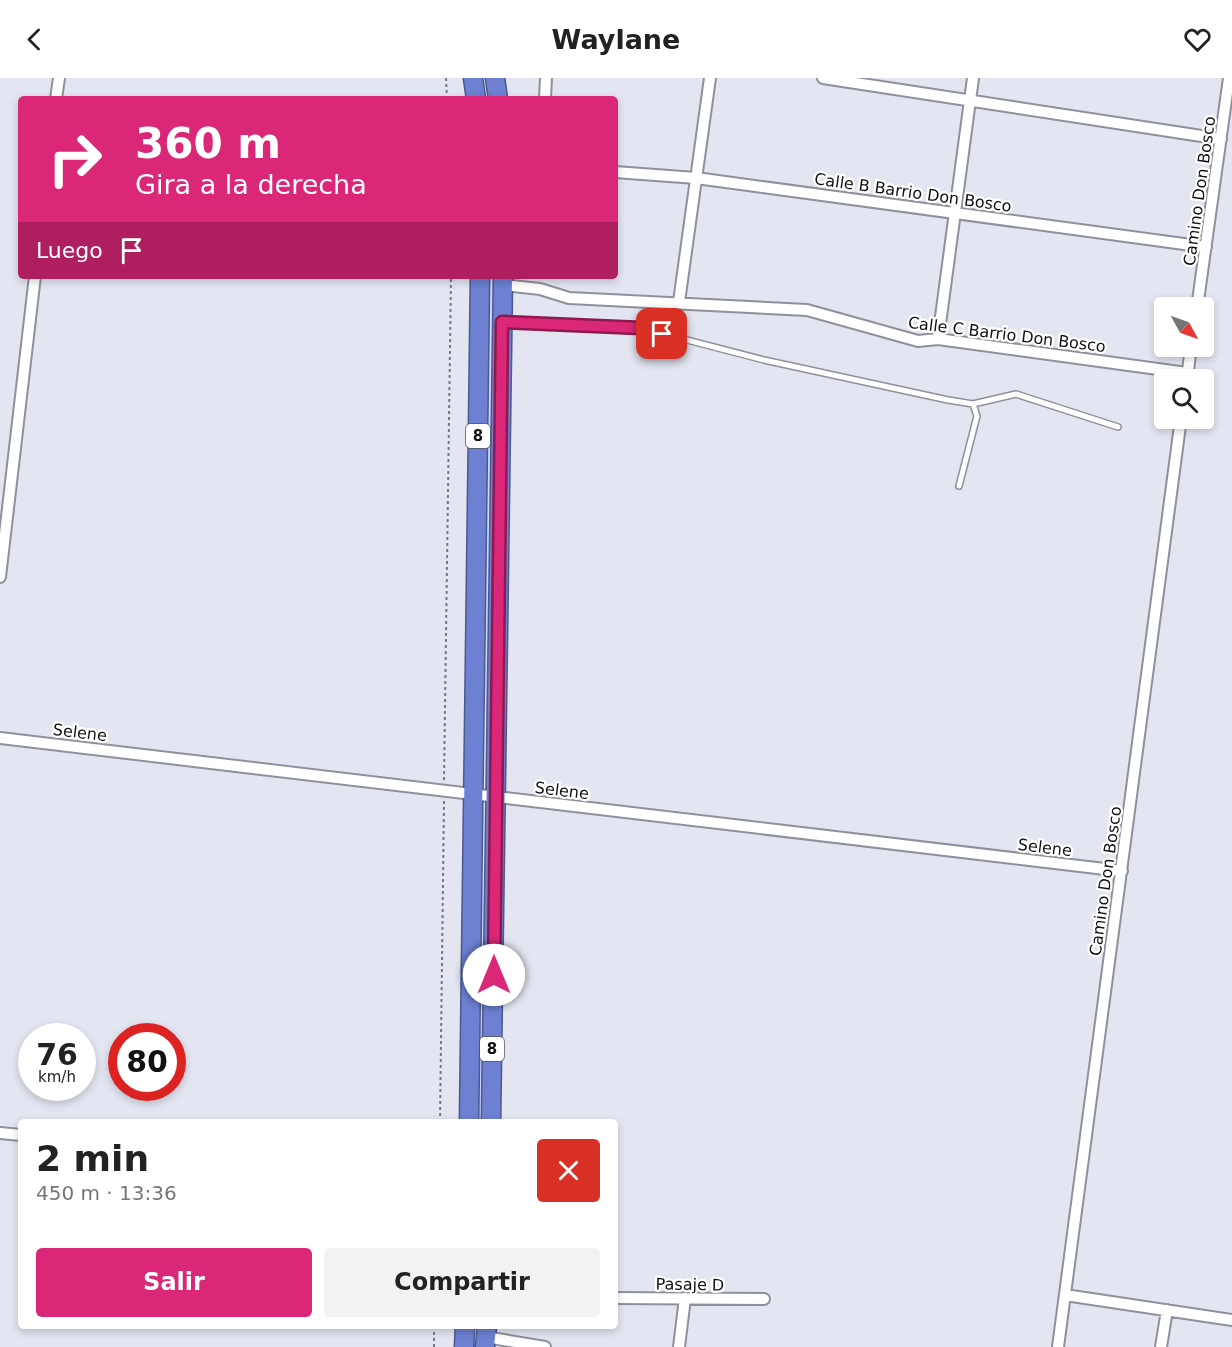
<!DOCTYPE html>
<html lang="es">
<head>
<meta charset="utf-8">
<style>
  body { margin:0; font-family:"DejaVu Sans",sans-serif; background:#f2f2f2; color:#222; height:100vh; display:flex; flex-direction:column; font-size:22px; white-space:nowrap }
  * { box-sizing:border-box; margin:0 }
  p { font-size:20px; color:#767676 }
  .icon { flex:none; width:33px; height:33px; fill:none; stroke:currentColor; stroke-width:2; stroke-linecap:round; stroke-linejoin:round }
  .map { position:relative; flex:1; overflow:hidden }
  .panel { position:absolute; left:18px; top:1041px; width:600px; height:210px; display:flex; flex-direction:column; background:#fff; border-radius:6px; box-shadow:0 3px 9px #0003 }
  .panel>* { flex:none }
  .hud { position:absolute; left:18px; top:18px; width:600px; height:183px; border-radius:6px; box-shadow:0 3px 9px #0003; background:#db2777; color:#fff; overflow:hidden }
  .needle { width:39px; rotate:130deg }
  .tools { position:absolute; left:1154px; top:219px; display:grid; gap:12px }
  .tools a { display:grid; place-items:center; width:60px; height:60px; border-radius:6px; background:#fff; box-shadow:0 3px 9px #0003; font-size:30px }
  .speed { position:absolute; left:18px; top:945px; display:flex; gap:12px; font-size:30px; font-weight:700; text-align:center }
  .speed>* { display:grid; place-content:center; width:78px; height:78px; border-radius:50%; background:#fff; box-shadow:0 3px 9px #0003; line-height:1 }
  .speed small { font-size:15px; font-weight:400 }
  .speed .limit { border:9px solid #d22; background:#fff; color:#111 }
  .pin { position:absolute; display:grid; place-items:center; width:51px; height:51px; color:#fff; margin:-26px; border-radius:12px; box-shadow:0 3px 9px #0006 }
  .me { position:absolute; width:66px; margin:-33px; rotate:0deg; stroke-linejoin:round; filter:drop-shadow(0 0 4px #0008) }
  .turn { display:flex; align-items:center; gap:21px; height:126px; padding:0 18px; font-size:27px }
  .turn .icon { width:78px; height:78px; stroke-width:2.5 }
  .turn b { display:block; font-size:42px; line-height:51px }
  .then { display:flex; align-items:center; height:57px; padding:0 18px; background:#0003; gap:12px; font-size:22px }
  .round { display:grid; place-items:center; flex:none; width:63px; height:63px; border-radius:6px; background:#f2f2f2 }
  .headline { display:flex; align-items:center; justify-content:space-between; height:102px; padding:0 18px }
  h1 { font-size:36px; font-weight:700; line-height:45px }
  .cta { display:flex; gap:12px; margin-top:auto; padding:12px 18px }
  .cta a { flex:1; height:69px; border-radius:6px; background:#db2777; color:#fff; font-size:24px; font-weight:700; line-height:69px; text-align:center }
  .cta a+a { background:#f2f2f2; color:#222 }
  header { display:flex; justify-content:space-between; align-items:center; height:78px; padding:0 18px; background:#fff; font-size:27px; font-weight:700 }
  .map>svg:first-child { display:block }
</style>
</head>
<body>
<header><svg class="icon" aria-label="back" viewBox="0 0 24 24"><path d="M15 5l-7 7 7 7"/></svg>Waylane<svg class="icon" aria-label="heart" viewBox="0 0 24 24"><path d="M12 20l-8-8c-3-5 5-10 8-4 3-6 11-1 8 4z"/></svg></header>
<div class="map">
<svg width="1232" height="1269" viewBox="0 0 1232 1269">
  <rect width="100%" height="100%" fill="#e3e6f1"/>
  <path fill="#cfd8f9" d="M 488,198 L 494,198 L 487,686 L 483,520 Z
    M 481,743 L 485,909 L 484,1044 L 476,1044 Z"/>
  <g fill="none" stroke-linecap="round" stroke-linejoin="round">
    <g stroke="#8e919b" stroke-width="8">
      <path id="lane" d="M 504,244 L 641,250 L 764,282 L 948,322 L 973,326 L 1016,316 L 1118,349
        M 959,408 L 977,338 L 973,326"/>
    </g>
    <g stroke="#8e919b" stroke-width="14">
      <path id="street" d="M 823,0 L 1221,61
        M 56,21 L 59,0
        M 545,21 L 546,0
        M 615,94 L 696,100 L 1206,169
        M 503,207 L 540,211 L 569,220 L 807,232 L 918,263 L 938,261 L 1187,295
        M 679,224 L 710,0
        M 1197,230 L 1229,0
        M 938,261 L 973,0
        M 1187,301 L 1191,268
        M 0,499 L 35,198
        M 0,660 L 1122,793
        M 0,1055 L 21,1057
        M 1065,1217 L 1232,1242
        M 615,1220 L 764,1221
        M 486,1259 L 545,1269
        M 679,1269 L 685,1220
        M 1058,1269 L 1181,340
        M 1161,1269 L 1167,1232"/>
    </g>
    <g stroke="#4c598f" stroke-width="21">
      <path id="highway" d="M 473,0 L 476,21
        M 495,0 L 498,21
        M 469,1044 L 480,198
        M 491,1044 L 503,198
        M 464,1269 L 465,1248
        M 485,1269 L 487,1248"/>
    </g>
    <path stroke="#777980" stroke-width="2" stroke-dasharray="3 3" stroke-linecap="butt" d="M 446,0 L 447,21
      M 444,702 L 451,198
      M 440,1044 L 444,723
      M 434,1269 L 434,1248"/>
    <use href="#lane" stroke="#fff" stroke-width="5"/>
    <use href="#street" stroke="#fff" stroke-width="10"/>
    <use href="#highway" stroke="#6d80d2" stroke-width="18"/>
  </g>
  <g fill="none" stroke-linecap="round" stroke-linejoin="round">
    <g stroke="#8e194d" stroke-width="15">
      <path id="route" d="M 494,897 L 502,244 L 641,250 L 662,256"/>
    </g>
    <use href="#route" stroke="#db2777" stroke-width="10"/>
  </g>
  <g text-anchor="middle" stroke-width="4.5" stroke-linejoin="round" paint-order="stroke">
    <g fill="#fff" stroke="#57585a" stroke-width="1.5">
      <rect x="466" y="346" width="24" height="24" rx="4.5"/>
      <rect x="480" y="959" width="24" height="24" rx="4.5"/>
    </g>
    <g font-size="15" font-weight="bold" fill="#0f1013">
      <text x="478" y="363">8</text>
      <text x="492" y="976">8</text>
    </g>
    <g font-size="16" fill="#0f1013" stroke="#fff">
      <text transform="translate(1199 113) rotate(-82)" y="6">Camino Don Bosco</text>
      <text transform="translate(913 114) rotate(8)" y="6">Calle B Barrio Don Bosco</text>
      <text transform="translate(1007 256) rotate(7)" y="6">Calle C Barrio Don Bosco</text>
      <text transform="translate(80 654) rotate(7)" y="6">Selene</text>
      <text transform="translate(562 712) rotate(7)" y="6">Selene</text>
      <text transform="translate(1045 769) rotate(7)" y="6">Selene</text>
      <text transform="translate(1105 803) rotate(-82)" y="6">Camino Don Bosco</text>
      <text transform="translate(690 1206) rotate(1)" y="6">Pasaje D</text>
    </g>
  </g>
</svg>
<div class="tools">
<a><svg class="needle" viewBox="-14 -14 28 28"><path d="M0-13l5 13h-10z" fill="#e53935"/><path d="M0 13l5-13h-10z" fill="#767676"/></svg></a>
<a><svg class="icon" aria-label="search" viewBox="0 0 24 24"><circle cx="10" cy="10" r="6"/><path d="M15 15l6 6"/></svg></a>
</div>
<div class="speed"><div>76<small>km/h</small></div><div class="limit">80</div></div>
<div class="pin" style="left:662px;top:256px;background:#d93025"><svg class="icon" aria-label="arrive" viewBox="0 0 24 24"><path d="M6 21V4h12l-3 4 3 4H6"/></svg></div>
<svg class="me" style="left:494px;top:897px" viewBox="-20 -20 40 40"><circle r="19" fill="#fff"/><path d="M0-13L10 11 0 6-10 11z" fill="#db2777"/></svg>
<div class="hud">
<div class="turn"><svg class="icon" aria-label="right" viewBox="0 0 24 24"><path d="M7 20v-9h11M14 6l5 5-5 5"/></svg><div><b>360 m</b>Gira a la derecha</div></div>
<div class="then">Luego<svg class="icon" aria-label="arrive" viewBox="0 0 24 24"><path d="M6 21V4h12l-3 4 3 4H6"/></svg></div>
</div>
<section class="panel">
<div class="headline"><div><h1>2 min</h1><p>450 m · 13:36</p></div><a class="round" style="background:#d93025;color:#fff"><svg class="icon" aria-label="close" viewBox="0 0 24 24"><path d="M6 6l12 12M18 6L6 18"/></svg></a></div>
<div class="cta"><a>Salir</a><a>Compartir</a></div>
</section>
</div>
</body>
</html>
